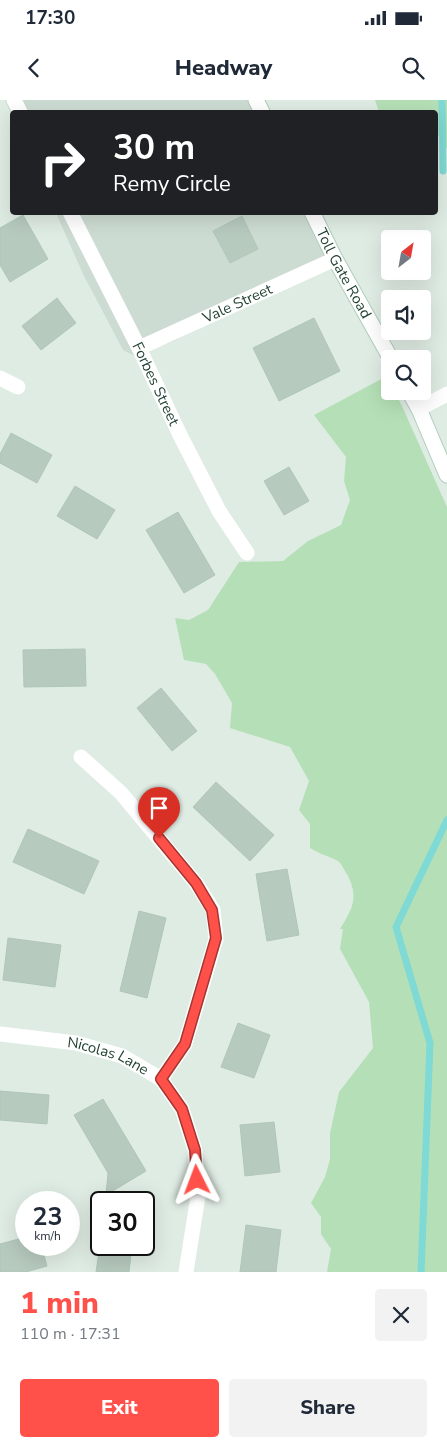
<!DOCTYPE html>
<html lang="en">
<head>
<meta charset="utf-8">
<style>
  body { margin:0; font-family:"Nunito Sans",sans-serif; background:#f2f2f3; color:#1f2937; height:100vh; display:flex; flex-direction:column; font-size:19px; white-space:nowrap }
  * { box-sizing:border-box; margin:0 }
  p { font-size:16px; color:#747a83 }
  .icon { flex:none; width:28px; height:28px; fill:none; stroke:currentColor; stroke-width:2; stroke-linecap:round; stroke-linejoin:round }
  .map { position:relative; height:1172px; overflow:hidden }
  .drawer { display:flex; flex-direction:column; background:#fff; flex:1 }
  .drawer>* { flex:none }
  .top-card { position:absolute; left:10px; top:10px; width:428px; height:105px; border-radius:5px; box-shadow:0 5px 20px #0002; background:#202124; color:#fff; overflow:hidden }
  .needle { width:32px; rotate:31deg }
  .buttons { position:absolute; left:381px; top:130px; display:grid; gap:10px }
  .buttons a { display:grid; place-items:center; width:50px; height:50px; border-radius:5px; background:#fff; box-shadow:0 5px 20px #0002; font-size:25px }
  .speed { position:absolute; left:15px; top:1091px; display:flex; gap:10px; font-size:25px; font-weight:700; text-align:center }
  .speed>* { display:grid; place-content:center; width:65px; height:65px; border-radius:50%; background:#fff; box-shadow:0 5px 20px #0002; line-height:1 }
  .speed small { font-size:12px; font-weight:400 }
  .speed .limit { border:2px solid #111; border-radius:8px; background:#fff; color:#111 }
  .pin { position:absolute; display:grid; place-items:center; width:42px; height:42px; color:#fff; margin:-51px -21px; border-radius:50% 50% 50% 0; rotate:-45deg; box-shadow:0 0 5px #0007 }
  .pin .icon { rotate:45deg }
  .me { position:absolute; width:55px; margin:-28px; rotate:357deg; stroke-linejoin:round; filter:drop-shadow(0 0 4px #0008) }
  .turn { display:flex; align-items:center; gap:18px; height:105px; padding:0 20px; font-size:22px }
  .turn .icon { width:65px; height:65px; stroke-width:2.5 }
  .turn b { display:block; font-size:35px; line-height:42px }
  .round { display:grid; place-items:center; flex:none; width:52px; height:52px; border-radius:5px; background:#f2f2f3 }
  .headline { display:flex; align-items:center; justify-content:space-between; height:85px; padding:0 20px }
  h1 { font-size:30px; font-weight:800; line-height:38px; color:#ff514a }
  .cta { display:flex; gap:10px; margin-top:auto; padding:10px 20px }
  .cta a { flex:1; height:58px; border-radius:5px; background:#ff514a; color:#fff; font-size:20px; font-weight:800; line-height:58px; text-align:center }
  .cta a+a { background:#f2f2f3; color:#1f2937 }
  .status { display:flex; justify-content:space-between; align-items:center; height:35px; padding:0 25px; background:#fff; direction:ltr }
  .status svg { height:14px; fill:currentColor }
  header { display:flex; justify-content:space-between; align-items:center; height:65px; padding:0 20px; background:#fff; font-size:22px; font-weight:800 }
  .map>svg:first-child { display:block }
</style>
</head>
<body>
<div class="status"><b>17:30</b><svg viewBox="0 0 49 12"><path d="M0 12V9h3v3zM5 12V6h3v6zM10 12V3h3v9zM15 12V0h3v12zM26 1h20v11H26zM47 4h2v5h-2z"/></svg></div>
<header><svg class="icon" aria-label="back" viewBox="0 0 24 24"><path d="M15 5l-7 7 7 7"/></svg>Headway<svg class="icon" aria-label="search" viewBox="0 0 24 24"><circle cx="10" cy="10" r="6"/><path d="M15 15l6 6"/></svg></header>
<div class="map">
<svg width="447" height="1172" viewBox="0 0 447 1172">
  <rect width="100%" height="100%" fill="#dfece3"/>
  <path fill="#cddcd2" d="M 5,0 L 255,0 L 261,12 L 12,12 L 12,16 Z
    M 56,113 L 310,113 L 328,158 L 174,241 L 142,253 L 137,257 L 123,250 L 83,174 Z"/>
  <path fill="#b5e0b7" d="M 375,0 L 447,0 L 447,49 L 435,30 L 435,12 L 379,12 Z
    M 385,277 L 390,283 L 390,291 L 394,291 L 402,306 L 447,407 L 447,1172 L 327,1172 L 331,1149 L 321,1134 L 321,1117 L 311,1103 L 325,1077 L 330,1059 L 330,1033 L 339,992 L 373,948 L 369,902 L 340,849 L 343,829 L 340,829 C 353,808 359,797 347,774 C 344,770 342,764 338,761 C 329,756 319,754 310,748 L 310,724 L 299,710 L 309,681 L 290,647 L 230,628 L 232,603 L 215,574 L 206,564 L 184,560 L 175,518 L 189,520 L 208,510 L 239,462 L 283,461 L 308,441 L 341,425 L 350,400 L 344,381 L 346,357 L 314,315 Z"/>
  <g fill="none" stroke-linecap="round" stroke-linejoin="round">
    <path stroke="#7fd9d4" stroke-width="7" d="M 442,0 L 443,71
      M 421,1172 L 430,943 L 396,827 L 447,720"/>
  </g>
  <path fill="#b7cabe" stroke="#b0c6b9" d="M 23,115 L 48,159 L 10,182 L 0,165 L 0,128 Z
    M 242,116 L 258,149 L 230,163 L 213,131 Z
    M 57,198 L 76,223 L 41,250 L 22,226 Z
    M 314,218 L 340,271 L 279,301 L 253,248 Z
    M 11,333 L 52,355 L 37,383 L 0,363 L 0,354 Z
    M 289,367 L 309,401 L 284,415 L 264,381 Z
    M 75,386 L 115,410 L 97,439 L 57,416 Z
    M 178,412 L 215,475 L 184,493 L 146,430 Z
    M 85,549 L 86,586 L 24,587 L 23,550 Z
    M 161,588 L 197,631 L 172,651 L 137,608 Z
    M 216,682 L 274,735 L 250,761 L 193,707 Z
    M 28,729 L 99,761 L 84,794 L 13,762 Z
    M 287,769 L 299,835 L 267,841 L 256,774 Z
    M 139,811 L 166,818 L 147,898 L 120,891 Z
    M 8,838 L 61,845 L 55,887 L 3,880 Z
    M 238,923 L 270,935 L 254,978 L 221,967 Z
    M 0,991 L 49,995 L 47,1024 L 0,1020 Z
    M 103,999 L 146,1071 L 106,1095 L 108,1073 L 74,1015 Z
    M 274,1022 L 280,1072 L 245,1076 L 240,1025 Z
    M 246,1125 L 281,1130 L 276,1172 L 240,1172 Z
    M 26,1137 L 26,1145 L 41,1145 L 47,1166 L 26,1172 L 0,1172 L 0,1144 Z
    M 100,1145 L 132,1145 L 129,1172 L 96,1172 Z"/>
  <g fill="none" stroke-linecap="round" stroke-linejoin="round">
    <g stroke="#b1cdbd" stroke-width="17">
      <g id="secondary">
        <path d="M 256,0 L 262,12"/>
        <path id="s4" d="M 312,112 L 335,159 L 391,259"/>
        <path d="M 409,291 L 419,309 L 447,375"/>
      </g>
    </g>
    <g stroke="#fff" stroke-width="15">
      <path d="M 14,0 L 20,12"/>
      <path id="s1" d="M 70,112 L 139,248 L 180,335 L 219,411 L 247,453"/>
      <path id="s2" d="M 139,248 L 335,159"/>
      <path d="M 0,278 L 18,287"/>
      <path d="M 419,309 L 447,294"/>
      <path d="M 81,657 L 121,693 L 196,783 L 213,810 L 216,839 L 185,944 L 161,979"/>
      <path id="s3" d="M 0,934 L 76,943 L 122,956 L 161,979 L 182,1009 L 195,1050 L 198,1096 L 186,1172"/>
    </g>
    <use href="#secondary" stroke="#fff" stroke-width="15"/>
  </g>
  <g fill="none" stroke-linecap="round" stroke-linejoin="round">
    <g stroke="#a63530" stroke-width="12">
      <path id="route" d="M 159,738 L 196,783 L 212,810 L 216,838 L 185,944 L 161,979 L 182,1009 L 195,1050 L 197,1080"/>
    </g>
    <use href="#route" stroke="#ff514a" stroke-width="9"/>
  </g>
  <g text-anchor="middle" stroke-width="4" stroke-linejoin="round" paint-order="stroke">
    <g font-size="15" fill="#1e3e2f" stroke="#eff8f2">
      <text dy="5" stroke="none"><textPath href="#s4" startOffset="69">Toll Gate Road</textPath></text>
      <text dy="5" stroke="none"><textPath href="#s2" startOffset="108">Vale Street</textPath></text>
      <text dy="5" stroke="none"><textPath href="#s1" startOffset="192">Forbes Street</textPath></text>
      <text dy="5" stroke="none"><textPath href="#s3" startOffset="111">Nicolas Lane</textPath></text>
    </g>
  </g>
</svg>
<div class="buttons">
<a><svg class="needle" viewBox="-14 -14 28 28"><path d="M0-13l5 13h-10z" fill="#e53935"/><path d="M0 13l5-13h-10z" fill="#747a83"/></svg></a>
<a><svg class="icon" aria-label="sound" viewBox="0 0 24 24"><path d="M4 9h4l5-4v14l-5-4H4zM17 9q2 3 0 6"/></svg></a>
<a><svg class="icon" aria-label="search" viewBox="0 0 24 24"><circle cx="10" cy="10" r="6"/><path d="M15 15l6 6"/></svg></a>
</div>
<div class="speed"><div>23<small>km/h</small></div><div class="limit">30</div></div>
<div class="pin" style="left:159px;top:738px;background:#d93025"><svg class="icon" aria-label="arrive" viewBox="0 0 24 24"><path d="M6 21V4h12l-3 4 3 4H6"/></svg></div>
<svg class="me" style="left:197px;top:1080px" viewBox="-20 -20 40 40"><path d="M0-17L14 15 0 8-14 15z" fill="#ff514a" stroke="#fff" stroke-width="4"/></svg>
<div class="top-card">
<div class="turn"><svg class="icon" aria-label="right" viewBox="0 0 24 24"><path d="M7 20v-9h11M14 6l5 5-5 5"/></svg><div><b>30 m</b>Remy Circle</div></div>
</div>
</div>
<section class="drawer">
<div class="headline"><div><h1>1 min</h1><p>110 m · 17:31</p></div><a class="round"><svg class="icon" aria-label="close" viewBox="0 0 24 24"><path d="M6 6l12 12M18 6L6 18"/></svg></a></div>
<div class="cta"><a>Exit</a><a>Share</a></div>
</section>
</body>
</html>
